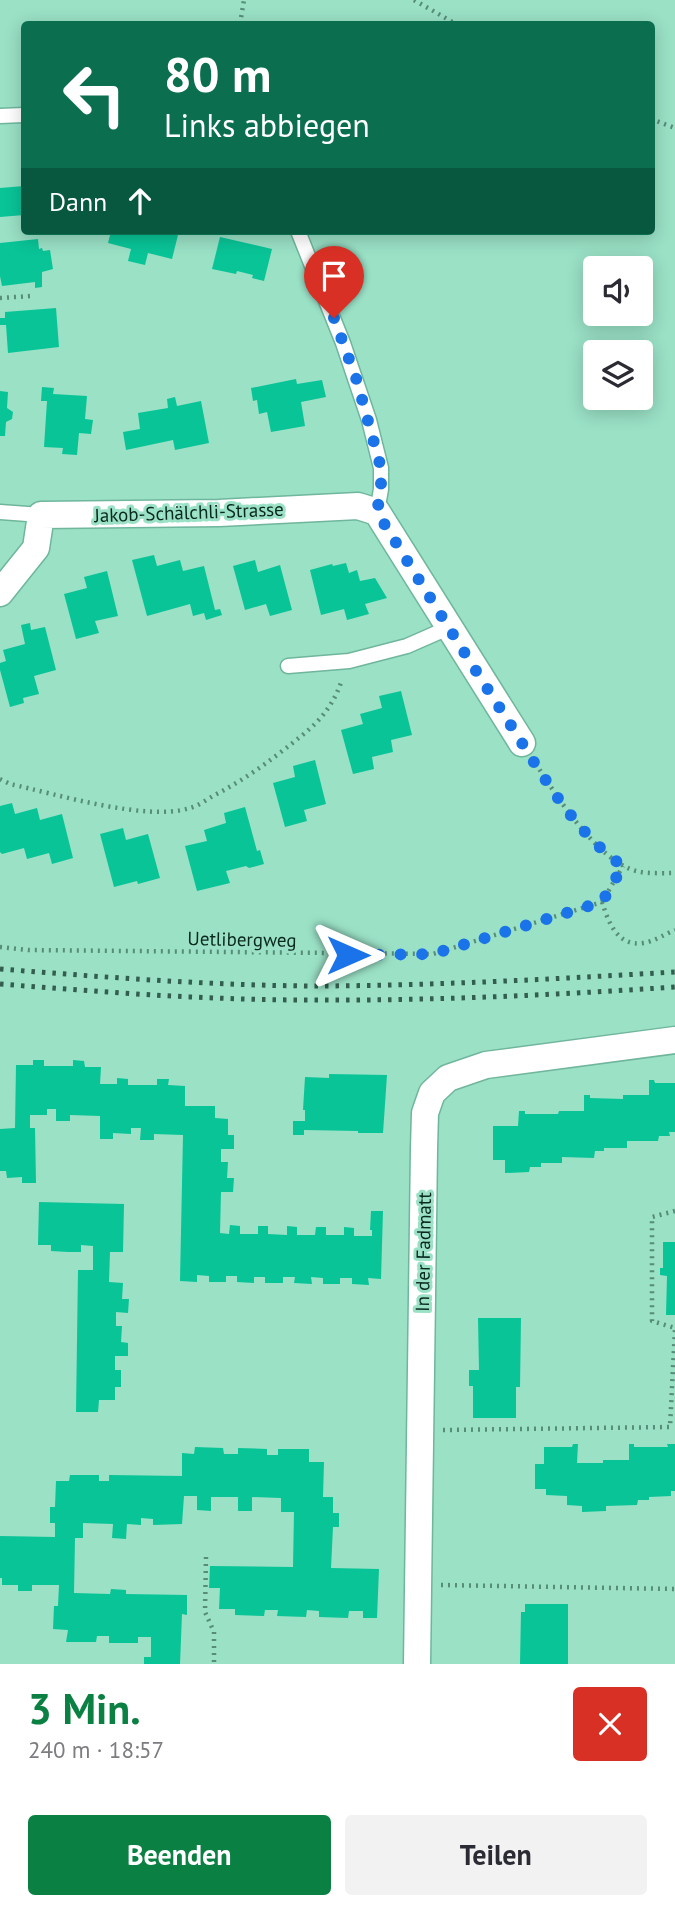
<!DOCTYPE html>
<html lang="de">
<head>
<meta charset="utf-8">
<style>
  body { margin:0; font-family:"PT Sans",sans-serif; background:#f2f2f3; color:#2b2b33; height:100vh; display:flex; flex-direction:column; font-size:26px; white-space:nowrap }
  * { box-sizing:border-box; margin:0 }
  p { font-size:23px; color:#7c7c81 }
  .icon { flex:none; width:38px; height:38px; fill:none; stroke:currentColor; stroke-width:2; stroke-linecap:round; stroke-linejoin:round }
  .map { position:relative; height:1664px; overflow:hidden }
  .sheet { display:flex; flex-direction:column; background:#fff; flex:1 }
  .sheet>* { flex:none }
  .top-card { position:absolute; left:21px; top:21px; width:634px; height:214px; border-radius:7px; box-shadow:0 4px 18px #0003; background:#0b6e4f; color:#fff; overflow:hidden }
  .fabs { position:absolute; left:583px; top:256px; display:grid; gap:14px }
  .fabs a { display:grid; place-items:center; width:70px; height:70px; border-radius:7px; background:#fff; box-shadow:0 4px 18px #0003; font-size:35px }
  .pin { position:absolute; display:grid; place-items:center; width:60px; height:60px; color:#fff; margin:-72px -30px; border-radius:50% 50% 50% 0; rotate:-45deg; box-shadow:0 0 7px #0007 }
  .pin .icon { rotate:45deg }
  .me { position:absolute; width:77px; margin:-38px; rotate:90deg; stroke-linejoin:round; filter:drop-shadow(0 0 5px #0008) }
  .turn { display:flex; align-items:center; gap:24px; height:147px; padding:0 28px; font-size:32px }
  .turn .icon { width:91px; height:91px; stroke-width:2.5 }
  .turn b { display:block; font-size:49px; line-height:60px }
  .then { display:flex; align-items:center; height:66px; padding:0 28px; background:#0003; gap:14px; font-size:26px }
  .round { display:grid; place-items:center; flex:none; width:74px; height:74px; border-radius:7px; background:#f2f2f3 }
  .summary { display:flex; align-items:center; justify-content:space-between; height:119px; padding:0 28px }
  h1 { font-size:42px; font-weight:700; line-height:52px; color:#0b8043 }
  .button { display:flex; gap:14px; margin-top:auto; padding:14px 28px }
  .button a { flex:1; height:80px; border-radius:7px; background:#0b8043; color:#fff; font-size:28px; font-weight:700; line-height:80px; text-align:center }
  .button a+a { background:#f2f2f3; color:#2b2b33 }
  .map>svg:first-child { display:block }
</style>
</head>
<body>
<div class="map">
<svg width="675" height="1664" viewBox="0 0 675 1664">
  <rect width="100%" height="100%" fill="#9ae1c6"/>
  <path fill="#09c497" d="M 24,186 L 24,215 L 0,217 L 0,188 Z
    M 111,231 L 179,231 L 172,259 L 148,253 L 145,265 L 128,261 L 131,249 L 108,243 Z
    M 220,237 L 272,249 L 264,281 L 252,278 L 253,275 L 237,271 L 236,274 L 212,269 Z
    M 38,239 L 39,249 L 42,248 L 43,251 L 50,250 L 53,269 L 42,272 L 42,287 L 35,288 L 35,282 L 2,286 L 0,276 L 0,243 Z
    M 56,308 L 59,347 L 8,353 L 6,325 L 0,325 L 0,318 L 5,318 L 5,312 Z
    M 296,379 L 297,384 L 322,380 L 326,397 L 301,402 L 305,426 L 271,432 L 267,412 L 259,414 L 257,400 L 253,401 L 251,388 Z
    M 42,387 L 54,388 L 53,394 L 87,396 L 85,419 L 93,420 L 91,434 L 79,433 L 77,455 L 62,454 L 63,448 L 44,447 L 47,401 L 41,401 Z
    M 0,391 L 8,392 L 7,408 L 13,412 L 12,419 L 6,422 L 5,436 L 0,436 Z
    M 175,397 L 177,406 L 201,401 L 209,443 L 175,450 L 173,440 L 126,450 L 123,432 L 140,429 L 138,413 L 168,408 L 167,399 Z
    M 154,555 L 157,566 L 180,560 L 183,571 L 204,566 L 215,610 L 220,609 L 222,615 L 206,620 L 204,613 L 193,616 L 190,604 L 147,616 L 132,560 Z
    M 255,560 L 258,572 L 280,565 L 292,610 L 270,616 L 266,604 L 245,610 L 233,566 Z
    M 346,563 L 349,573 L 357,570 L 360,581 L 375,578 L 387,598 L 365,604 L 369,614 L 347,620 L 344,609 L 321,615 L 310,570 L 332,564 L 333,566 Z
    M 107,571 L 118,616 L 95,621 L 99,633 L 76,639 L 64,594 L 87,588 L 84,577 Z
    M 30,623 L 31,630 L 45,627 L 56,670 L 34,676 L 39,694 L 23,698 L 24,703 L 10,707 L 0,670 L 0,663 L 6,661 L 3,650 L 25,644 L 21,625 Z
    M 401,691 L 412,735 L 391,740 L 393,752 L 372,757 L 374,769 L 353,774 L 341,730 L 363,724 L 360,714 L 382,708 L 379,696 Z
    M 315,760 L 326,804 L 304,810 L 307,821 L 285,827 L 273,783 L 295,777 L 293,766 Z
    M 12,803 L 15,814 L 37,808 L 40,820 L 62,814 L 73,858 L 52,864 L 49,853 L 27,859 L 24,848 L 2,854 L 0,852 L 0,806 Z
    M 245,807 L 257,851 L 260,850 L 264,864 L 249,868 L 246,866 L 226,871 L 230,883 L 197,891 L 185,846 L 207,841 L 204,830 L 226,823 L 224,813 Z
    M 123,828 L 126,840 L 148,834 L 160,878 L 138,884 L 137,881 L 114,887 L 100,834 Z
    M 33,1060 L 44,1060 L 44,1066 L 73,1066 L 73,1060 L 84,1061 L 85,1067 L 101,1067 L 100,1084 L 117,1084 L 117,1078 L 128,1079 L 128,1085 L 157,1085 L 157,1079 L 169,1079 L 168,1085 L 185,1086 L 185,1106 L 215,1106 L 215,1118 L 228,1119 L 228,1135 L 234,1135 L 234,1149 L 221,1149 L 221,1162 L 228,1162 L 227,1178 L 234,1178 L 233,1192 L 221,1192 L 220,1233 L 229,1234 L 230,1225 L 240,1226 L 240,1234 L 258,1234 L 258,1226 L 268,1226 L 268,1234 L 287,1235 L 287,1226 L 297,1227 L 297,1235 L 315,1235 L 316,1227 L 326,1227 L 326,1235 L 344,1235 L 344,1227 L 354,1228 L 354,1236 L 372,1236 L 372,1230 L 370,1230 L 371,1211 L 383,1211 L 381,1279 L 368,1278 L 369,1285 L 352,1284 L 352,1278 L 340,1278 L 340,1284 L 323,1284 L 323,1278 L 311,1277 L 312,1284 L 294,1283 L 295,1277 L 283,1277 L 283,1283 L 265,1283 L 265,1277 L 254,1277 L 254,1283 L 237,1282 L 237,1276 L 226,1276 L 226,1282 L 209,1282 L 209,1276 L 197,1275 L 197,1282 L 180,1281 L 183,1135 L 154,1134 L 154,1140 L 140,1140 L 141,1128 L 131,1128 L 131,1134 L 113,1133 L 113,1139 L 100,1139 L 100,1116 L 70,1115 L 70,1121 L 56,1121 L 56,1109 L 47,1109 L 47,1115 L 30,1115 L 30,1128 L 35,1128 L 36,1183 L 22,1183 L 22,1177 L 7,1178 L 6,1171 L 0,1171 L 0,1129 L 15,1128 L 16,1065 L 33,1065 Z
    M 329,1074 L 387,1075 L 383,1133 L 358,1133 L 358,1131 L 304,1130 L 304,1135 L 293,1135 L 293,1121 L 305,1121 L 305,1110 L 303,1110 L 305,1077 L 329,1078 Z
    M 649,1080 L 654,1080 L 655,1083 L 675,1083 L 675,1132 L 669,1132 L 670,1136 L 659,1136 L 658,1141 L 627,1141 L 627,1148 L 604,1148 L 604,1151 L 595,1151 L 594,1158 L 562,1157 L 562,1163 L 541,1163 L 541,1167 L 530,1167 L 529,1172 L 505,1173 L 505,1160 L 493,1160 L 493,1126 L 518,1126 L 519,1111 L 525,1111 L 525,1114 L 558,1114 L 559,1111 L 584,1111 L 584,1095 L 590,1095 L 590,1098 L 623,1099 L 623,1095 L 649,1095 Z
    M 39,1202 L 124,1204 L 123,1252 L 110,1252 L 109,1282 L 123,1283 L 122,1299 L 129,1299 L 128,1313 L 116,1312 L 116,1326 L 122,1326 L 121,1342 L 128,1343 L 128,1356 L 115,1356 L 115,1370 L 121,1370 L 121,1387 L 115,1387 L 115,1400 L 99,1400 L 98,1412 L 76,1412 L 78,1270 L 93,1270 L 93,1246 L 81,1245 L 81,1252 L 68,1252 L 51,1251 L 51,1245 L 38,1245 Z
    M 663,1242 L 675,1242 L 675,1315 L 666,1315 L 667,1276 L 660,1275 L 660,1268 L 663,1268 Z
    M 478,1318 L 521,1318 L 520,1387 L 516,1387 L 516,1418 L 473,1418 L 473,1386 L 469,1386 L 469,1370 L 479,1370 Z
    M 573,1444 L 578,1444 L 577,1463 L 603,1463 L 603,1460 L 629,1460 L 629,1444 L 634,1444 L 634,1447 L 668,1447 L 667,1444 L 675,1444 L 675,1491 L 671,1491 L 671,1496 L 649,1497 L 649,1500 L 638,1500 L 637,1505 L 606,1506 L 606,1511 L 582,1512 L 582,1506 L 567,1505 L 567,1496 L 546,1495 L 546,1489 L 535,1489 L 535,1464 L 544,1464 L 544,1447 L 572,1447 Z
    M 195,1447 L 223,1448 L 224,1454 L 238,1454 L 238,1448 L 267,1449 L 267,1455 L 278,1455 L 278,1449 L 309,1449 L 309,1462 L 324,1462 L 323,1497 L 333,1497 L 333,1513 L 339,1513 L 339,1527 L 333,1527 L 331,1568 L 379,1569 L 377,1618 L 363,1618 L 363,1611 L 349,1611 L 348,1618 L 319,1617 L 319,1611 L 307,1610 L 306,1617 L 277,1616 L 278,1610 L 265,1610 L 264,1616 L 235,1615 L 235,1609 L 219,1609 L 220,1588 L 209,1588 L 210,1566 L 293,1567 L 294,1512 L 281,1512 L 281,1498 L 252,1497 L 252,1511 L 238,1511 L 238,1497 L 211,1497 L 211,1511 L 197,1510 L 197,1496 L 184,1496 L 182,1524 L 153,1525 L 153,1519 L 141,1518 L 141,1525 L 127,1524 L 126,1539 L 112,1538 L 113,1524 L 83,1523 L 83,1538 L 75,1538 L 74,1593 L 110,1594 L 111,1589 L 126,1590 L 126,1594 L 187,1595 L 187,1615 L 182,1614 L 180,1664 L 144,1664 L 144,1657 L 151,1657 L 151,1637 L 138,1637 L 138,1643 L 109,1643 L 109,1636 L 97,1636 L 96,1642 L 66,1642 L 68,1630 L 53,1629 L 54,1606 L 58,1606 L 59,1585 L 32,1585 L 32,1591 L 18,1591 L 18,1585 L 2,1585 L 2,1578 L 0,1578 L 0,1536 L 55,1537 L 55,1523 L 50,1523 L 50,1507 L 55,1507 L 56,1481 L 69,1481 L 70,1475 L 99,1475 L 99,1481 L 109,1481 L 109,1475 L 182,1476 L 182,1453 L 194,1454 Z
    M 525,1604 L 568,1604 L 568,1664 L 520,1664 L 521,1612 L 525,1612 Z"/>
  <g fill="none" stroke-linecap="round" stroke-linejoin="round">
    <g stroke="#6fb69c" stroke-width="17">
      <path id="service" d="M 0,116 L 24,115
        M 298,231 L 343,343 L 369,420 L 381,468 L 381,489 L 377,512
        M 0,512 L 41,515
        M 288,666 L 349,661 L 407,646 L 448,628"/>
    </g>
    <g stroke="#6fb69c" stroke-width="29">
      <path id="minor" d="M 0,593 L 36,548 L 41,515 L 219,513 L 358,506 L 377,512 L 522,743
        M 417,1664 L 424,1149 L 425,1113 L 432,1093 L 448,1078 L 486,1065 L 675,1040"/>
    </g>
    <path stroke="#578c79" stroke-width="4.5" stroke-dasharray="2 5" stroke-linecap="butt" d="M 414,0 L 456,24
      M 240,24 L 244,0
      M 651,119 L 675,128
      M 0,298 L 31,296
      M 536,764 C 557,797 597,860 636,871 C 648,874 663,873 675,873
      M 0,779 L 10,784 C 56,794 147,822 190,808 C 198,806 206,800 213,796 C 238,783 259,769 281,752 C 310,729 329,717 342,680
      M 602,902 C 608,921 617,947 643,943 C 653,942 665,934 675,930
      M 0,947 L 28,950 L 433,954 L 602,902 L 623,866
      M 675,1211 L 652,1217 L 652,1321 L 675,1328
      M 443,1430 L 670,1427 L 675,1329
      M 206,1557 L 205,1612 L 214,1632 L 214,1664
      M 441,1585 L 675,1589"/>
    <use href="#service" stroke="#fff" stroke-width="14"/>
    <use href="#minor" stroke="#fff" stroke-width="26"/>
    <path stroke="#335e4f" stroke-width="5" stroke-dasharray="3.5 7" stroke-linecap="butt" d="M 0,969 C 103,977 205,985 308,986 C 431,986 553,979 675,972
      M 0,984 C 103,992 205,1000 308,1000 C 431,1001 553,995 675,987"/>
  </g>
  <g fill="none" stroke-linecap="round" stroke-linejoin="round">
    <path stroke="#1a73e8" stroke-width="12" stroke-dasharray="0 21.6" d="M 334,318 L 357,381 L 381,468 L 381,489 L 377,512 C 419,580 461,648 505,716 C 537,766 573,832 623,866 L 602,902 L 433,954 L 348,955"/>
  </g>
  <g text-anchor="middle" stroke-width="6" stroke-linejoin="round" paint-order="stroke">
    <g font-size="19" fill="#09281e" stroke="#9ae1c6">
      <text transform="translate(189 512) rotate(-2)" y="7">Jakob-Schälchli-Strasse</text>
      <text transform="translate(242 939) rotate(1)" y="7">Uetlibergweg</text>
      <text transform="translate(423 1252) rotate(-89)" y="7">In der Fadmatt</text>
    </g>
  </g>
</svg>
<div class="fabs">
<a><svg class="icon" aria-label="sound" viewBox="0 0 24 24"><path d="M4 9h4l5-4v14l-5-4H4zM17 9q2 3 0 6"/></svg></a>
<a><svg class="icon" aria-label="layers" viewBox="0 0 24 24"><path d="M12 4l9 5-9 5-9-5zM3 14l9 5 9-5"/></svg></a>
</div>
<div class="pin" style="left:334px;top:318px;background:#d93025"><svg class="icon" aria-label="arrive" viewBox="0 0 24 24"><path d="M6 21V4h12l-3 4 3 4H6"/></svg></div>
<svg class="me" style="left:348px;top:955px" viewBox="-20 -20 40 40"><path d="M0-17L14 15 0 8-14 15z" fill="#1a73e8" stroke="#fff" stroke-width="4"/></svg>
<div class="top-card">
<div class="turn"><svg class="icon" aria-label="left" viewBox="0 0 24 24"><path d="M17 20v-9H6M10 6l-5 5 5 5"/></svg><div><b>80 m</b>Links abbiegen</div></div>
<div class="then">Dann<svg class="icon" aria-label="ahead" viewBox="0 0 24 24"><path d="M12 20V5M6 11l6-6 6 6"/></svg></div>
</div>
</div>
<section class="sheet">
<div class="summary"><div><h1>3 Min.</h1><p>240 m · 18:57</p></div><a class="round" style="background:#d93025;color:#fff"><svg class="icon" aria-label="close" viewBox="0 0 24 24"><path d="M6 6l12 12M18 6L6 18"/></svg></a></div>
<div class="button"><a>Beenden</a><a>Teilen</a></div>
</section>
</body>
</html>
